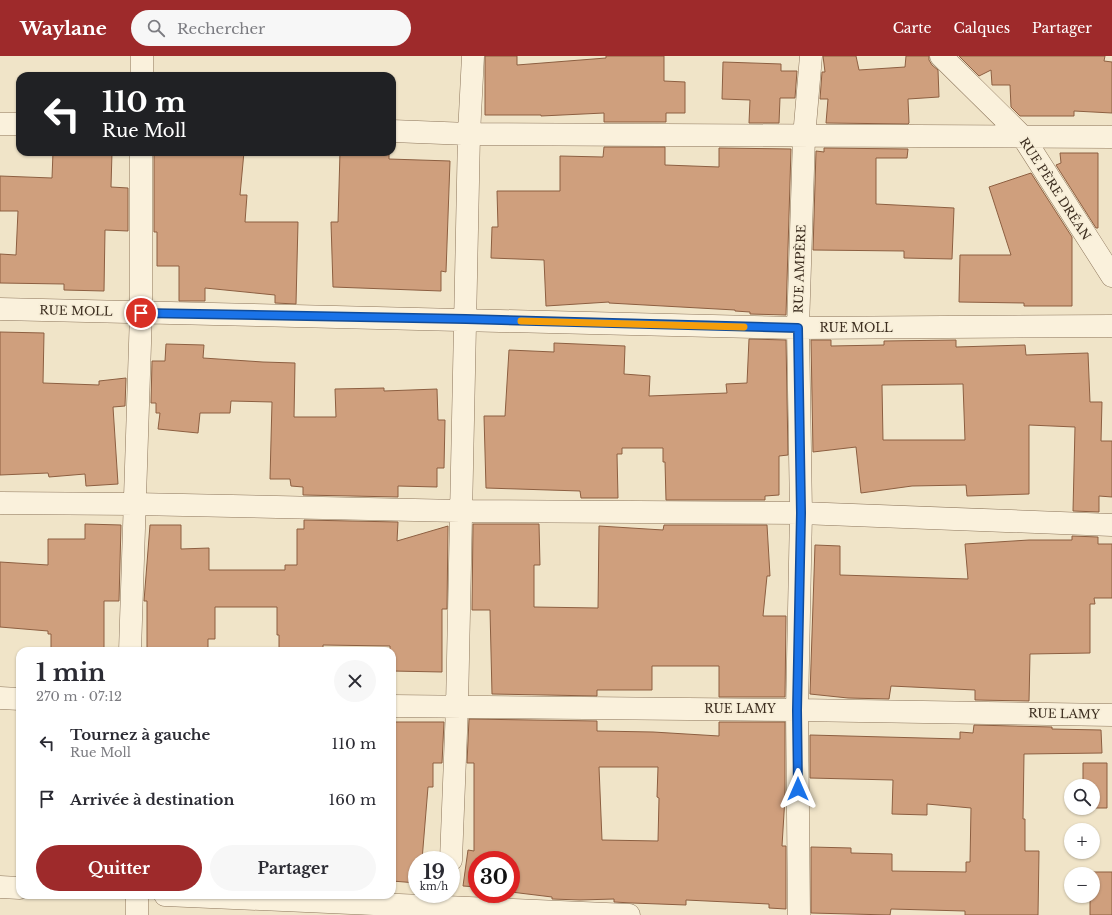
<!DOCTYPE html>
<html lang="fr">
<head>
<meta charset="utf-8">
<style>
  body { margin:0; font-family:"Libre Baskerville",serif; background:#f7f7f7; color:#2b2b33; height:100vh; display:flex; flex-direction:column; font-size:15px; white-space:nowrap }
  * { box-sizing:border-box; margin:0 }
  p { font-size:13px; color:#7c7c81 }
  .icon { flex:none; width:22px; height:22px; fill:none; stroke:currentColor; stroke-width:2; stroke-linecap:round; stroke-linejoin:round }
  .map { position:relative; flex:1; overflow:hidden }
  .drawer { position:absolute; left:16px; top:591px; width:380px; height:252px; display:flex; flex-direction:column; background:#fff; border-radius:12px; box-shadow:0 1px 3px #0004 }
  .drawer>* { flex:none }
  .top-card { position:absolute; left:16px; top:16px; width:380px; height:84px; border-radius:12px; box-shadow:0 1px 3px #0004; background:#202124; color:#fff; overflow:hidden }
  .fabs { position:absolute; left:1064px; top:723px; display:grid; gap:8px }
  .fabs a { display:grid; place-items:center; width:36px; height:36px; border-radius:50%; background:#fff; box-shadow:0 1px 3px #0004; font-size:20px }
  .speed { position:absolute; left:408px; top:795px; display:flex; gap:8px; font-size:20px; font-weight:700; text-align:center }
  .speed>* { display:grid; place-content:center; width:52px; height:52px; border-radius:50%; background:#fff; box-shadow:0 1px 3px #0004; line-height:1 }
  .speed small { font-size:10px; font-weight:400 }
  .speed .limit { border:6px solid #d22; background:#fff; color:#111 }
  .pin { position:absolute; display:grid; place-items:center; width:34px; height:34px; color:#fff; margin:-17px; border:2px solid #fff; border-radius:50%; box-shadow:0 1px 4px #0007 }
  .me { position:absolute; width:44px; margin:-22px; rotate:0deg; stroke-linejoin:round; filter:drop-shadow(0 0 3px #0008) }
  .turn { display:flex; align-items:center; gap:14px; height:84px; padding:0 20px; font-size:18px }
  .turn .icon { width:52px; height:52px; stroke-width:2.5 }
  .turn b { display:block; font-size:28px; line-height:34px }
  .round { display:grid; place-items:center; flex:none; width:42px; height:42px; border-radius:21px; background:#f7f7f7 }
  .summary { display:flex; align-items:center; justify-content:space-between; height:68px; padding:0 20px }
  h1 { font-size:24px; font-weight:800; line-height:30px }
  .primary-button { display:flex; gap:8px; margin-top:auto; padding:8px 20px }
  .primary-button a { flex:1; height:46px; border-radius:24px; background:#9e2a2b; color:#fff; font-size:16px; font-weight:800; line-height:46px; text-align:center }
  .primary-button a+a { background:#f7f7f7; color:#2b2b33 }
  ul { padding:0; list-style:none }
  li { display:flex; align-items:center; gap:12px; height:56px; padding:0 20px }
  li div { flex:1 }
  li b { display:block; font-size:15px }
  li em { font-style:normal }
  header { display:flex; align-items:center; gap:24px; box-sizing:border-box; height:56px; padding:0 20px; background:#9e2a2b; color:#fff }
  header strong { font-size:19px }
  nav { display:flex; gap:22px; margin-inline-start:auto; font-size:14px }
  .search { width:280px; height:36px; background:#f7f7f7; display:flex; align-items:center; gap:10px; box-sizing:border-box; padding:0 14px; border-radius:22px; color:#7c7c81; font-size:15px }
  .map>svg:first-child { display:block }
</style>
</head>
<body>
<header>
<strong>Waylane</strong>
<div class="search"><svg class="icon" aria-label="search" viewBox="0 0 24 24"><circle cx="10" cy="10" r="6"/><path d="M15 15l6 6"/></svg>Rechercher</div>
<nav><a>Carte</a><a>Calques</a><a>Partager</a></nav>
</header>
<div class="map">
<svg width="1112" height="859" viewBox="0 0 1112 859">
  <rect width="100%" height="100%" fill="#f0e4c8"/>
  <path fill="#cf9f7d" stroke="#8d5f41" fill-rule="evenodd" d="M 485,0 L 517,0 L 517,9 L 606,2 L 606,0 L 664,0 L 664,25 L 685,26 L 685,57 L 666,57 L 666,66 L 604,66 L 604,57 L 541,60 L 541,59 L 485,59 Z
    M 823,0 L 856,0 L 859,14 L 905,11 L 906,0 L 929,0 L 929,4 L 932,9 L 938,14 L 939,41 L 908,43 L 909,67 L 908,68 L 826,67 L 828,43 L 820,43 L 822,16 L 825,16 Z
    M 959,0 L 1105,0 L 1104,5 L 1112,6 L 1112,57 L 1074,55 L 1074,60 L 1020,60 L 1011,51 L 1010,29 L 992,29 L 991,14 L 979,20 Z
    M 723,6 L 781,8 L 781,15 L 797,15 L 795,42 L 780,42 L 779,67 L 749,67 L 750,44 L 722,43 Z
    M 604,91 L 665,91 L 665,109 L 719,111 L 719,92 L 791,93 L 786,259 L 750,258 L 750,256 L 735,255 L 735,254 L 609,247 L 609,246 L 546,250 L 544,204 L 491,202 L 492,171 L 498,171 L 497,135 L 560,135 L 560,100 L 603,101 Z
    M 824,92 L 908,93 L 907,102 L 876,102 L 876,148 L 954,152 L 952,203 L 904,202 L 904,195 L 813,194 L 816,95 L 824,96 Z
    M 53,96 L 112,96 L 111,131 L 128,132 L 128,175 L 105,174 L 104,235 L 64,234 L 64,228 L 0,227 L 0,198 L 16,199 L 18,155 L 0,155 L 0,120 L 52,122 Z
    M 154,96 L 244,96 L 240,139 L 247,139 L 245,166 L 298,166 L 296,248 L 275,247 L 275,239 L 205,232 L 205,245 L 179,245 L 179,210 L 157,210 L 157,176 L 154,176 Z
    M 340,96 L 389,96 L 389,103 L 450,105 L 446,216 L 441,215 L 441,235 L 333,231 L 331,166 L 338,166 Z
    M 1060,97 L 1098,97 L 1098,172 L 1096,172 L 1056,109 L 1061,107 Z
    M 1031,117 L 1072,181 L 1072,250 L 1024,250 L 1024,247 L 959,246 L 960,199 L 1011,199 L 989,131 Z
    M 0,276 L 44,277 L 43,327 L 99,329 L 99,325 L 126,322 L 125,350 L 113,351 L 118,428 L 86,430 L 85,418 L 49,421 L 48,417 L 0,419 Z
    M 749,283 L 786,284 L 788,399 L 779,400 L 779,439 L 765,440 L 765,444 L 666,444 L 665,406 L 663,406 L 663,392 L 622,392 L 622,398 L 617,398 L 618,442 L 581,442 L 580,435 L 486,432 L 484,360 L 505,360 L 509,294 L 554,296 L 554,287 L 625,290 L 624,318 L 650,320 L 649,340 L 727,337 L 726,328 L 747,327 Z
    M 811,284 L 831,284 L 831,290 L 884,289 L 884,285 L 956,284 L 956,291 L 1025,289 L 1026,299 L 1088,297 L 1090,346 L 1102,346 L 1101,385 L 1112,385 L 1112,441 L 1099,440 L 1099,456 L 1073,455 L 1075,371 L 1029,369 L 1029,438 L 967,440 L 966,429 L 912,430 L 861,437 L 856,391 L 813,396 ZM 963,328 L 965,384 L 883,384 L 882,329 Z
    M 166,288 L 204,289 L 203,302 L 263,306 L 295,307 L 294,361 L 336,361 L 335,333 L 384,332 L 384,335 L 437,333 L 438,364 L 445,364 L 444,412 L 437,412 L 437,431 L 398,430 L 398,441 L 303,439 L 303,431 L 291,430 L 290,423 L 270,423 L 272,346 L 231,345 L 230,357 L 200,357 L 198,377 L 158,373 L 160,357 L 156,357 L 156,347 L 151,347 L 152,305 L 165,305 Z
    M 304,464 L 398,466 L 397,485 L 448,470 L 447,553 L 442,553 L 442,616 L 392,615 L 392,595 L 390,595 L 390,590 L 323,589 L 323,595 L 279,595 L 279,579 L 277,579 L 277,551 L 215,551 L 215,583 L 208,583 L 208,595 L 147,595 L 147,545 L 144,545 L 150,469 L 181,469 L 181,493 L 209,492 L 209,514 L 285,514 L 285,509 L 297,509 L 297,473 L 304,473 Z
    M 85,468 L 121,469 L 119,545 L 104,545 L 104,595 L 51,595 L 51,578 L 48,578 L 48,575 L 0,571 L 0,506 L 48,509 L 48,483 L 85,483 Z
    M 473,468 L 539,468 L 540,509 L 534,509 L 534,551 L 598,552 L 599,470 L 663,474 L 664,469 L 767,469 L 770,520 L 767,520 L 763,560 L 786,560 L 785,641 L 719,641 L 719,610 L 652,610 L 652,634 L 597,634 L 597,640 L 492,638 L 490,554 L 472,554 Z
    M 1072,480 L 1098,481 L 1098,488 L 1112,488 L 1112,542 L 1094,542 L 1095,548 L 1090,548 L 1090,597 L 1030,598 L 1029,645 L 975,644 L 975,634 L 891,630 L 889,643 L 848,642 L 810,638 L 815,489 L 840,490 L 840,519 L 968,523 L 965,488 L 1029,484 L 1072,484 Z
    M 469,663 L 597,665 L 597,675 L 653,676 L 719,680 L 719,666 L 785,666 L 785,741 L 782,790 L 786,790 L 786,853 L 769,852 L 769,848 L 686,844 L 686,849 L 632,847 L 614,846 L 614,843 L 580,844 L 552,843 L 552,841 L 511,836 L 511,804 L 477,804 L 477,831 L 463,830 L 468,794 L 474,795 L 474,707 L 467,707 ZM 599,711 L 658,711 L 657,741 L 659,742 L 658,785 L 602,784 Z
    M 392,666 L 444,666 L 442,707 L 433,707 L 433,731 L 428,731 L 422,804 L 417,804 L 417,827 L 392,825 L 392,766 L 393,766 Z
    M 974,669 L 1052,671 L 1052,673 L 1101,674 L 1102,697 L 1024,698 L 1023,763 L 1025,763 L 1025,795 L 1039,795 L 1038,859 L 965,859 L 965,855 L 891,853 L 890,859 L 811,857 L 811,791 L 851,792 L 851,797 L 892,798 L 892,815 L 966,816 L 966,806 L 970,806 L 971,752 L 927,748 L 927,759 L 892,758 L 893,724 L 810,722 L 810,679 L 960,683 L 960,676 L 973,677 Z
    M 1083,707 L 1107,707 L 1107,752 L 1084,752 L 1093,752 L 1093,730 L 1083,730 Z
    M 1090,816 L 1112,816 L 1112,859 L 1090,859 L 1090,840 L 1093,840 L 1093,818 L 1090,818 Z"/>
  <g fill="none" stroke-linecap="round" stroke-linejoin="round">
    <g stroke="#8d765c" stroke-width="23">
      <path id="street" d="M 941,0 L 1023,81 L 1112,220
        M 142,20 L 142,0
        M 0,68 L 20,68
        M 392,75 L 469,78 L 1112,81
        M 0,253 L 798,272 L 1112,270
        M 0,447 L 135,448 L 460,455 L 801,457 L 1112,469
        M 130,595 L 141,257 L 141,96
        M 0,642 L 20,643
        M 392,650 L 797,654 L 1112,659
        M 451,804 L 457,651 L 469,78 L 473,0
        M 0,831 L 20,832
        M 165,839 L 629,859
        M 137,859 L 137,839
        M 799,859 L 797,654 L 801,457 L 798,272 L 804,81 L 811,0"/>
    </g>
    <use href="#street" stroke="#faf1dc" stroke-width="22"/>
  </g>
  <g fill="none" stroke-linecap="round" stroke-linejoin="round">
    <g stroke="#114b97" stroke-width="10">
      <path id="route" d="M 141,257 L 466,263 L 798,272 L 801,457 L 797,654 L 798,733"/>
    </g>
    <use href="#route" stroke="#1a73e8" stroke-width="7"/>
    <path stroke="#f59e0b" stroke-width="7" d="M 521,265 L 744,271"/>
  </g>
  <g text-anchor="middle" stroke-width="3.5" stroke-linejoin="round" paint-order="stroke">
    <g font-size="12" fill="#3d2e20" stroke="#f7eed8">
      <text transform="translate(1055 133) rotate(57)" y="4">RUE PÈRE DRÉAN</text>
      <text transform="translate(800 213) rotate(-88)" y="4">RUE AMPÈRE</text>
      <text transform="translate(76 255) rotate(1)" y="4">RUE MOLL</text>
      <text x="856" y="276">RUE MOLL</text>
      <text x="740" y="657">RUE LAMY</text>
      <text transform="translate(1064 658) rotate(1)" y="4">RUE LAMY</text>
    </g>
  </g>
</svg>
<div class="fabs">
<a><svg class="icon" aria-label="search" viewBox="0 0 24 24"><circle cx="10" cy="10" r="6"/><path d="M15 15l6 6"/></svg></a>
<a>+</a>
<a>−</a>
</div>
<div class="speed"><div>19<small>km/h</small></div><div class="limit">30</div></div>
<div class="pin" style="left:141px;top:257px;background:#d93025"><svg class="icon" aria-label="arrive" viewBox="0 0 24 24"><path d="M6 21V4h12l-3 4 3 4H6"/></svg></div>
<svg class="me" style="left:798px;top:733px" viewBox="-20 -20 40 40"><path d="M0-17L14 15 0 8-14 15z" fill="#1a73e8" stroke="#fff" stroke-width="4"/></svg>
<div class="top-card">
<div class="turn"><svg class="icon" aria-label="left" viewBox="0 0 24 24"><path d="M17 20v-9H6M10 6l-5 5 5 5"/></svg><div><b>110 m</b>Rue Moll</div></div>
</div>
<section class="drawer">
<div class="summary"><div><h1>1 min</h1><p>270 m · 07:12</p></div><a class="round"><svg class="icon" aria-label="close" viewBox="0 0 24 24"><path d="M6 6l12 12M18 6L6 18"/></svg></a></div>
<ul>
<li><svg class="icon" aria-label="left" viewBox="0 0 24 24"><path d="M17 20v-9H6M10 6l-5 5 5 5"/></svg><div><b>Tournez à gauche</b><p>Rue Moll</p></div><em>110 m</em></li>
<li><svg class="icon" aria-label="arrive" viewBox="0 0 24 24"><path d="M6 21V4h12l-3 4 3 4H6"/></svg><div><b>Arrivée à destination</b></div><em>160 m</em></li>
</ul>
<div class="primary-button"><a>Quitter</a><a>Partager</a></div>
</section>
</div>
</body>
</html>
